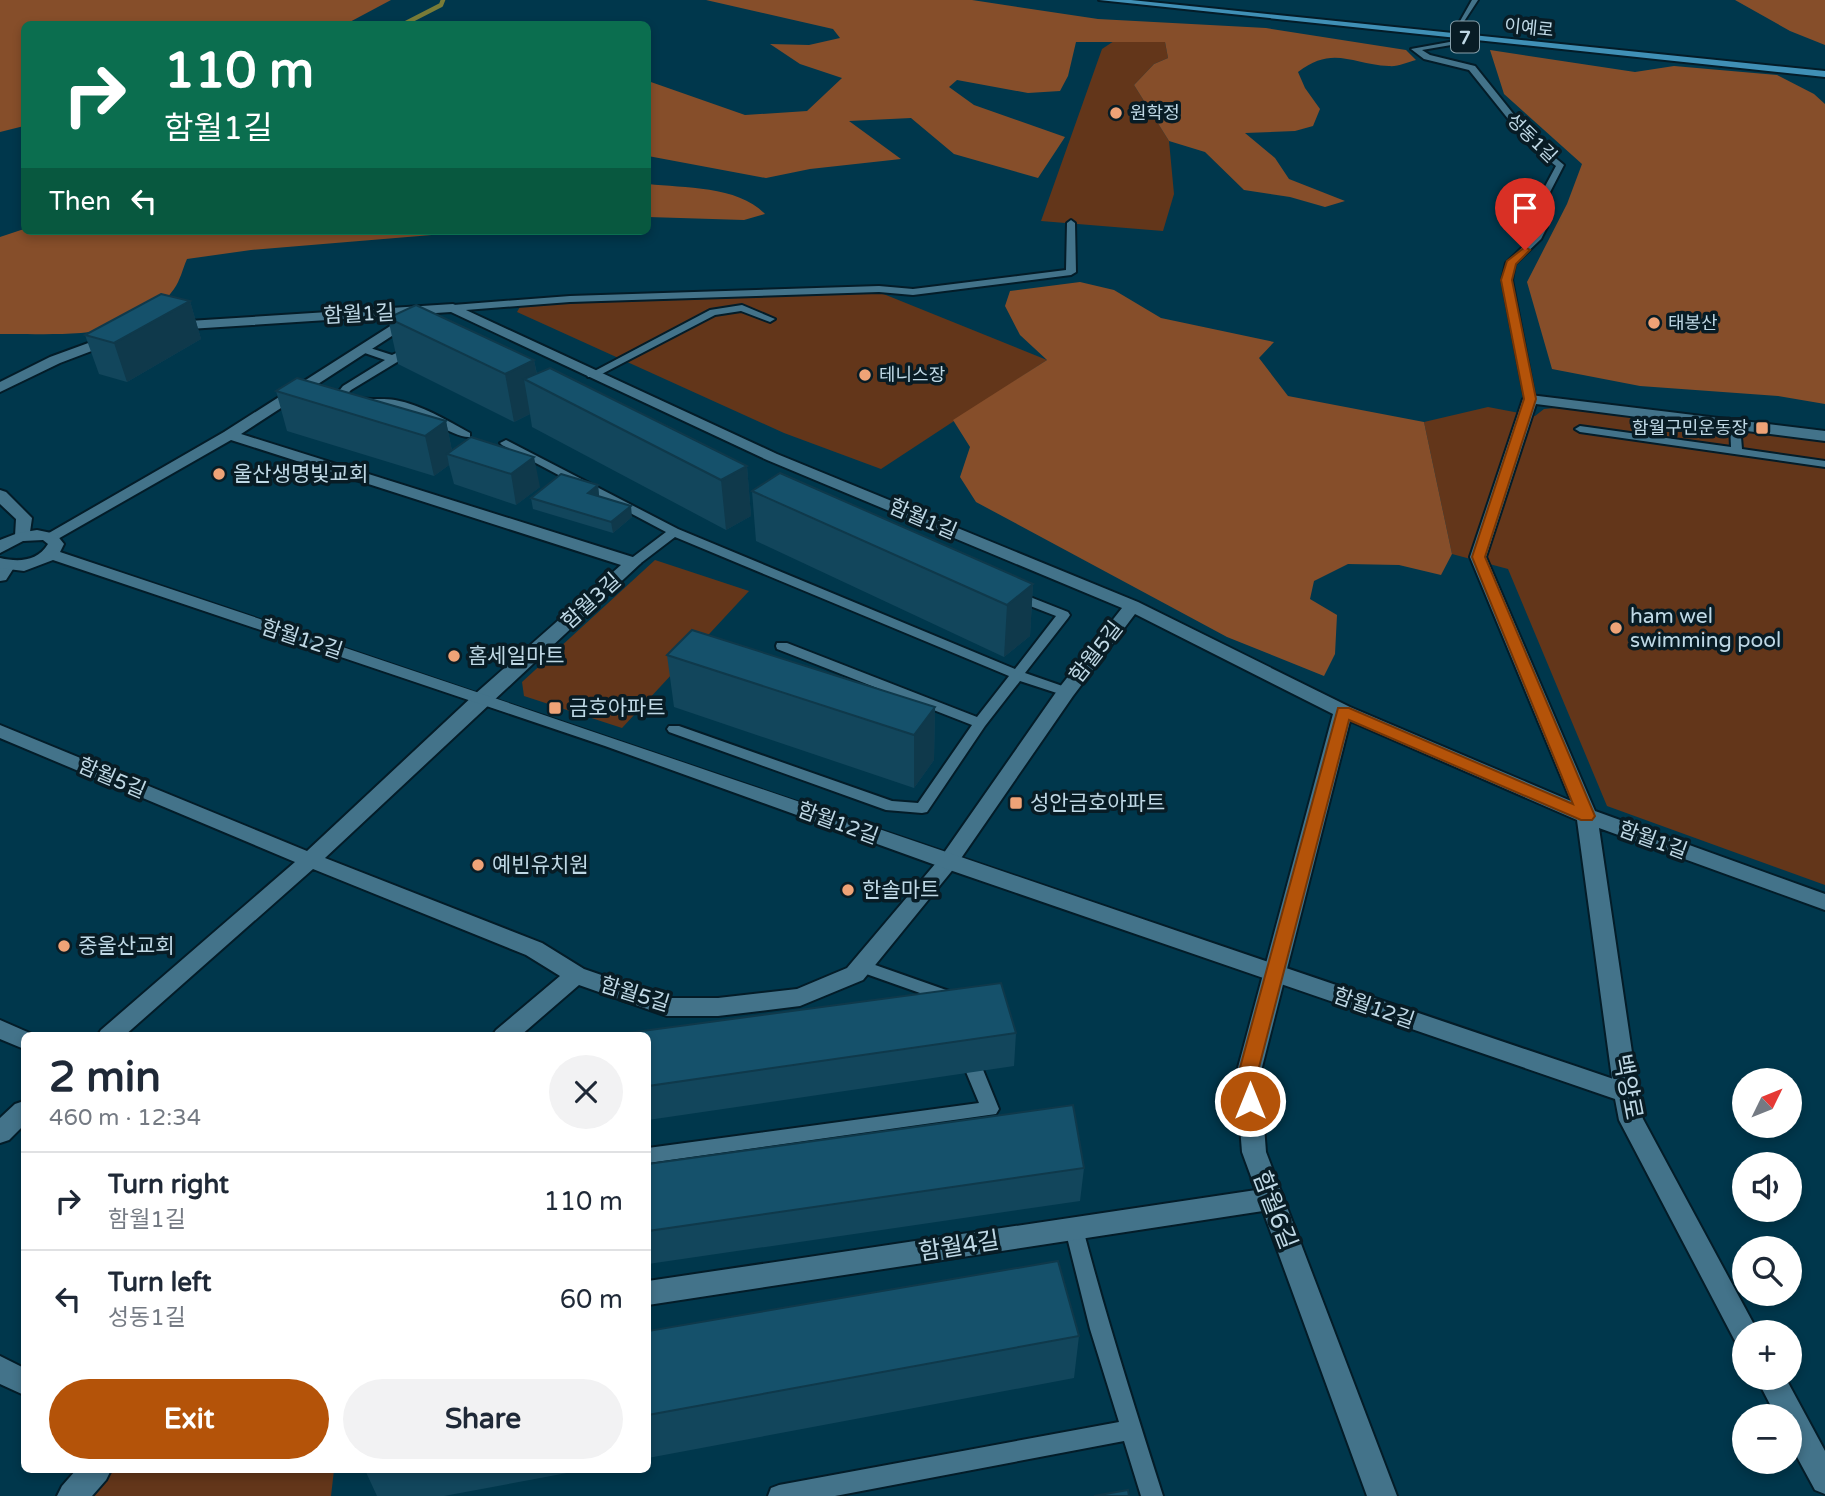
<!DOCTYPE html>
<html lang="en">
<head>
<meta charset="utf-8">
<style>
  body { margin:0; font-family:"Varela Round","Noto Sans KR",sans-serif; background:#f2f2f3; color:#1f2937; height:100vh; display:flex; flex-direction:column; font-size:26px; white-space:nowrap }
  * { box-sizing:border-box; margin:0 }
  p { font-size:23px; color:#747a83 }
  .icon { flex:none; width:38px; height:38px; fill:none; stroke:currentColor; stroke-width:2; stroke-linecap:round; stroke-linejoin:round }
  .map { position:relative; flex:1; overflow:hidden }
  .drawer { position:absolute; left:21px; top:1032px; width:630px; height:441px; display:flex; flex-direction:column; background:#fff; border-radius:10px; box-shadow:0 4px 10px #0003 }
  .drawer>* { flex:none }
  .banner { position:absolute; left:21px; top:21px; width:630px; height:214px; border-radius:10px; box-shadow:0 4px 10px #0003; background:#0b6e4f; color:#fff; overflow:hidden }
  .needle { width:46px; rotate:47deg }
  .controls { position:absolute; left:1732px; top:1068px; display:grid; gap:14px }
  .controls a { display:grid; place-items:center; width:70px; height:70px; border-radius:50%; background:#fff; box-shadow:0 4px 10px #0003; font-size:35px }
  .pin { position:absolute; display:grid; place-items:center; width:60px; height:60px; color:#fff; margin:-72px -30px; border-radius:50% 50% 50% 0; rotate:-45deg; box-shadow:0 0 7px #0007 }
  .pin .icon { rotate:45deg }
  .me { position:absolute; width:77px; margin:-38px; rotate:0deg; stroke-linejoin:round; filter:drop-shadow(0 0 5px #0008) }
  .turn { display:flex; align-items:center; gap:24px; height:147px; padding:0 28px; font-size:32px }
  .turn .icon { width:91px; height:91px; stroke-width:2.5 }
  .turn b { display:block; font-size:49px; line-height:60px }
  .then { display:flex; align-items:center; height:66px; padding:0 28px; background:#0003; gap:14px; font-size:26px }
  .round { display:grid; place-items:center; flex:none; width:74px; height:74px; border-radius:37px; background:#f2f2f3 }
  .head { display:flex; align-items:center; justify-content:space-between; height:119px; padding:0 28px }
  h1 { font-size:42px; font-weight:800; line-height:52px }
  .button { display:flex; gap:14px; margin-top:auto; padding:14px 28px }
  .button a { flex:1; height:80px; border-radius:42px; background:#b45309; color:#fff; font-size:28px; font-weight:800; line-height:80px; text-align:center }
  .button a+a { background:#f2f2f3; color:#1f2937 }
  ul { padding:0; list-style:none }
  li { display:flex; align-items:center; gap:21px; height:98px; padding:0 28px; border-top:2px solid #e0e1e3 }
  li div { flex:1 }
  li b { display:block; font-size:26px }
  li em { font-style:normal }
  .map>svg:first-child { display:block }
</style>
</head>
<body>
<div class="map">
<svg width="1825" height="1496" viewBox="0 0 1825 1496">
  <rect width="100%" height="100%" fill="#00374c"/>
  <path fill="#63361a" d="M 1114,41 L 1165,42 L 1168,58 L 1154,64 L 1134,85 L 1169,141 L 1174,194 L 1163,231 L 1041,221 L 1102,49 Z
    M 881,293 L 1047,360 L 881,469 L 784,433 L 517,312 L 521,305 Z
    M 1488,407 L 1535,416 L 1544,409 L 1565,407 L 1825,442 L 1825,885 L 1607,806 L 1508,569 L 1452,554 L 1424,422 Z
    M 655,560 L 749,591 L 622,728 L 524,696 L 522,682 Z
    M 96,1470 L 334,1470 L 331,1496 L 72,1496 Z"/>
  <path fill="#864e2a" d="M 0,0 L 391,0 L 346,24 L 24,24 L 24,126 L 0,132 Z
    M 706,0 L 972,0 L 1098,19 L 1266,28 L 1406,50 L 1416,60 C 1408,62 1397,67 1389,66 C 1351,64 1333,45 1298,72 L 1305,88 L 1320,109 L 1313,126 L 1295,131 L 1245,133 L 1275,158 L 1289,179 L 1345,201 L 1325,207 L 1290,197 L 1244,190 L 1205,152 L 1169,141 L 1134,85 L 1154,64 L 1168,58 L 1165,42 L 1076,42 L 1068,76 L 1060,91 L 1028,93 L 957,80 L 949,87 L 974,105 L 1065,137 L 1038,178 L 954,154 L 911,118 L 849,121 L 901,159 L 810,169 L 766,178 L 648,156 L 648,81 L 745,115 L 807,111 L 842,78 L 800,64 L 770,44 L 809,45 L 840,38 L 833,29 Z
    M 1735,0 L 1825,0 L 1825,45 L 1790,31 Z
    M 1490,50 L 1635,72 L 1674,66 L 1777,75 L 1814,94 L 1825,104 L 1825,404 L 1778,396 L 1640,386 L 1552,369 L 1527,282 L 1567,204 L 1582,164 L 1504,94 Z
    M 648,184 C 684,188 739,186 765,214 L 744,220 L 648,217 Z
    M 24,229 L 24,231 L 480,231 L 251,250 L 187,259 C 183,268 180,281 174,289 C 137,343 58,333 0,334 L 0,237 Z
    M 1080,282 L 1114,290 L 1161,318 L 1274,342 L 1259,358 L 1288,396 L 1424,422 L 1452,554 L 1441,575 L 1399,565 L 1348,564 L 1314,581 L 1310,599 L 1337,615 L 1335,654 L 1324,676 L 1227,637 L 976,502 L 960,477 L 970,447 L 953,420 L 1047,360 L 1020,335 L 1005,306 L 1010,291 Z"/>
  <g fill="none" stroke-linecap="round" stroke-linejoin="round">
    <path stroke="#797c37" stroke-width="4.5" d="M 404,24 L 441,5 L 443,0"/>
    <g stroke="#031c28" stroke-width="4">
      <path id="service" d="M 1472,0 L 1478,0 L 1463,23 L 1459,23 Z
        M 1455,41 L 1457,44 L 1422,50 L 1430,55 L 1475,66 L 1535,141 L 1564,165 L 1549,194 L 1547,227 L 1541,239 L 1515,264 L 1512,280 L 1535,399 L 1530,402 L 1525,399 L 1502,280 L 1506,263 L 1534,236 L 1539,227 L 1541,194 L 1556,166 L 1529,145 L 1469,70 L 1424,59 L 1411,49 Z
        M 1071,220 L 1075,223 L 1076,272 L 1071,275 L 913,295 L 879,292 L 570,302 L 453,311 L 448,308 L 453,305 L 570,296 L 879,286 L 913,289 L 1066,270 L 1067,223 Z
        M 742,305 L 775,319 L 770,322 L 741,311 L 715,315 L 596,377 L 588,377 L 587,375 L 710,310 Z
        M 413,345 L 418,348 L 417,350 L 351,390 L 346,395 C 362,402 379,397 395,400 C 422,405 446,420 470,433 L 470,437 C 456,439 417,412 399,407 C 378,402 353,412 335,396 L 343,386 L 385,360 L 359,351 L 359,347 L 367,347 L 392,355 Z
        M 1735,422 L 1740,425 L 1742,449 L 1825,461 L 1825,467 L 1580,432 L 1575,429 L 1580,426 L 1731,447 L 1730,425 Z
        M 506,440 L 678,529 L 1015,669 L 1056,616 L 1012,599 L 1010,596 L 1012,593 L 1020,593 L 1068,612 L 1070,615 L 1068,618 L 1025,673 L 1071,689 L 1073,692 L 1066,696 L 1020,681 L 985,726 L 927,812 L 922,813 L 886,810 L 669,732 L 667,729 L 669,726 L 679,726 L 892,801 L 918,803 L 972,725 L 777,649 L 776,646 L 777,643 L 787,643 L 977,717 L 1009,676 L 675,537 L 637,566 L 629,566 L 627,563 L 629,560 L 666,532 L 502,445 L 500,443 Z
        M 861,960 L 949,991 L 955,1004 L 953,1009 L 947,1010 L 941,1009 L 937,999 L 855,970 L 853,966 L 855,962 Z
        M 968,1048 L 974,1050 L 977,1055 L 999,1109 L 996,1114 L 648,1163 L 648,1148 L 979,1103 L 959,1055 L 962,1050 Z
        M 1074,1221 L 1081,1223 L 1083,1229 C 1107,1320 1135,1408 1163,1496 L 1141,1496 L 1124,1441 L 835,1496 L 768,1496 L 771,1488 L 779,1485 L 1119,1422 L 1090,1329 L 1065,1229 L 1067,1223 Z"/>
    </g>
    <g stroke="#031c28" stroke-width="4">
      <path id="minor" d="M 453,304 L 777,454 L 1138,602 L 1350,707 L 1571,801 L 1470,557 L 1523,399 L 1530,395 L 1825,431 L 1825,441 L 1536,404 L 1486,557 L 1595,811 L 1825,894 L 1825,910 L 1599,828 L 1638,1093 L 1634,1100 L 1626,1103 L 1618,1100 L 1614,1093 L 1577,820 L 1350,721 L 1260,1075 L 1266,1152 L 1397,1496 L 1367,1496 L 1263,1211 L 648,1305 L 648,1281 L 1256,1190 L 1242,1152 L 1236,1075 L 1333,714 L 1135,614 L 1073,696 L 955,867 L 863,980 L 800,1006 L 718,1016 L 667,1016 L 579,985 L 520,1036 L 492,1036 L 496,1030 L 560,976 L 526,955 L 313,869 L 124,1036 L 97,1036 L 101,1030 L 295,862 L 0,738 L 0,725 L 307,851 L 475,694 L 621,565 L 231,440 L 56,540 L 44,540 L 42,537 L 224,432 L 406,316 L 418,319 L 241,434 L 639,559 L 641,563 L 325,858 L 542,943 L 584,969 L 668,998 L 718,998 L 797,989 L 847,968 L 941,857 L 1059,688 L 1122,608 L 767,460 L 451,312 L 173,330 L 166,326 L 173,322 Z
        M 113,334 L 118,335 L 118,341 L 60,363 L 0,392 L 0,382 L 50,357 Z
        M 0,490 L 6,492 L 32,518 L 29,539 L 23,541 L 15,536 L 16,519 L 0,504 Z
        M 7,561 L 15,566 L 6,580 L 0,581 L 0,564 Z
        M 0,1020 L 32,1034 L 34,1036 L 24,1036 L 24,1049 L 0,1039 Z
        M 24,1101 L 24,1125 L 9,1140 L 0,1143 L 0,1118 L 15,1104 Z
        M 0,1356 L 24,1368 L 24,1395 L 0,1384 Z
        M 76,1470 L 111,1470 L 106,1480 L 92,1496 L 57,1496 L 62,1486 Z"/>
    </g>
    <g stroke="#031c28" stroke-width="4">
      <path id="tertiary" d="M 37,530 L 56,534 L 64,544 L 60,552 C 586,727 1109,909 1634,1086 L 1643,1119 L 1758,1332 L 1745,1332 L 1745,1344 L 1735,1341 L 1619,1120 L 1615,1099 L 941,867 L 605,746 L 53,560 L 24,571 L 0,568 L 0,558 C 18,562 37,562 48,544 L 43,540 L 23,541 L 0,553 L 0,540 L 18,533 Z
        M 1756,1377 L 1785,1377 L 1825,1451 L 1825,1494 L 1815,1490 L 1790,1444 L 1790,1416 L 1776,1416 Z"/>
    </g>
    <g stroke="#031c28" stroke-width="4">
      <path id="trunk" d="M 1099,0 L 1131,0 L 1825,71 L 1825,77 Z"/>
    </g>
    <use href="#service" fill="#43738a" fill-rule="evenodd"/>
    <use href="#minor" fill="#43738a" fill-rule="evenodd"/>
    <use href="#tertiary" fill="#43738a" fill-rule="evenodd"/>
    <use href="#trunk" fill="#4090b6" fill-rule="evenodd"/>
  </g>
  <path fill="#12465c" d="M 190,301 L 201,339 L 127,382 L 99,374 L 85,335 Z
    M 388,318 L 534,360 L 537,374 L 747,466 L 751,516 L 726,530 L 532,427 L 530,414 L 514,422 L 398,364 Z
    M 276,391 L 446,421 L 452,451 L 471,437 L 540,487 L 516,505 L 454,484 L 449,465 L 434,476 L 287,431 Z
    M 598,485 L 599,496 L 632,517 L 613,533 L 533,509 L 531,498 Z
    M 752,491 L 1033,584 L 1030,636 L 1004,657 L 756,541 Z
    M 667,655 L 935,707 L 934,760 L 914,788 L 674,707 Z
    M 1016,1033 L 1014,1066 L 648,1120 L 648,1036 Z
    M 648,1164 L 1084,1168 L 1080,1201 L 648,1264 Z
    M 648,1331 L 1079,1336 L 1074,1378 L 648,1458 Z
    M 365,1470 L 583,1470 L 444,1496 L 377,1496 Z"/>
  <path fill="#0f394b" d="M 190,301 L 201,339 L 127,382 L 114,343 Z
    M 534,360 L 539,387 L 524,379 L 530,414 L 514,422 L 505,374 Z
    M 446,421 L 453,456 L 447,454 L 449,465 L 434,476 L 425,436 Z
    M 534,457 L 540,487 L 516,505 L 511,474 Z
    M 747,466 L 751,516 L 726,530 L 721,480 Z
    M 598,485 L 599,496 L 588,493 Z
    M 631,506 L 632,517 L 613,533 L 611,522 Z
    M 1033,584 L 1030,636 L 1004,657 L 1007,605 Z
    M 935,707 L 934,760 L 914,788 L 914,735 Z"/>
  <path fill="#15516b" stroke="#0f394b" stroke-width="2" d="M 161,294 L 190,301 L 114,343 L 85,335 Z
    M 416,305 L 534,360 L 505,374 L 388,318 Z
    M 550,368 L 747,466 L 721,480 L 524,379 Z
    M 297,378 L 446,421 L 425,436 L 276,391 Z
    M 471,437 L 534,457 L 511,474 L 447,454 Z
    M 780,473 L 1033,584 L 1007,605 L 752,491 Z
    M 561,474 L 598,485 L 588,493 L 631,506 L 611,522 L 531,498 Z
    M 692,630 L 935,707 L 914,735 L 667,655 Z
    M 1001,983 L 1016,1033 L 648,1086 L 648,1036 L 605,1036 Z
    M 1073,1105 L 1084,1168 L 648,1231 L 648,1164 Z
    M 1058,1261 L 1079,1336 L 648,1415 L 648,1331 Z
    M 1128,1490 L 1129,1496 L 1094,1496 Z"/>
  <path fill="#b45309" stroke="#753606" stroke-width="2" d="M 1525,247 L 1530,250 L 1516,264 L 1512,280 L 1536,399 L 1485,557 L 1595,816 L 1592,820 L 1581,820 L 1349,720 L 1257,1075 L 1260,1101 L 1257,1107 L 1243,1107 L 1238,1075 L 1338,708 L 1349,708 L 1573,804 L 1472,557 L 1524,399 L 1501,280 L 1507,261 Z"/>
  <g fill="#efa377" stroke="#081c25" stroke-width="2.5">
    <circle cx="1116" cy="113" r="7"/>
    <circle cx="1654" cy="323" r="7"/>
    <circle cx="865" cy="375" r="7"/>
    <rect x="1755" y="421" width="14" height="14" rx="3.5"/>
    <circle cx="219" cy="474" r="7"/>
    <circle cx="1616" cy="628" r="7"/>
    <circle cx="454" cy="656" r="7"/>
    <rect x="548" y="701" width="14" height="14" rx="3.5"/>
    <rect x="1009" y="796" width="14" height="14" rx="3.5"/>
    <circle cx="478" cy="865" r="7"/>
    <circle cx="848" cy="890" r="7"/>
    <circle cx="64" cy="946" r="7"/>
  </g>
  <g text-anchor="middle" stroke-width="7" stroke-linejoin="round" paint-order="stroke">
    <g font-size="18" fill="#bfd8e5" stroke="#081c25">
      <text transform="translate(1529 28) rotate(6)" y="6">이예로</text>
      <text transform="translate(1532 138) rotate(44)" y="6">성동1길</text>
    </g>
    <g font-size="18" fill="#bfd8e5" stroke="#081c25" text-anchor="start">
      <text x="1130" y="119">원학정</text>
      <text x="1668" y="329">태봉산</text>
      <text x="879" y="381">테니스장</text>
      <text x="1748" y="434" text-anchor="end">함월구민운동장</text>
    </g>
    <rect fill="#081c25" stroke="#88a0ab" stroke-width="2" x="1451" y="21.5" width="28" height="31" rx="5"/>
    <g font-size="19" font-weight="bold" fill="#bfd8e5">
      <text x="1465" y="44">7</text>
    </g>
    <g font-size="21" fill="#bfd8e5" stroke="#081c25">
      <text transform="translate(359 314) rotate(-3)" y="7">함월1길</text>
      <text transform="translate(923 519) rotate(23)" y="7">함월1길</text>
      <text transform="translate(591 601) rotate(-42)" y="7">함월3길</text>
      <text transform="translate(302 639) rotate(18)" y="7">함월12길</text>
      <text transform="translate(1096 652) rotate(-52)" y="7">함월5길</text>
      <text transform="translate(112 778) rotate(23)" y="7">함월5길</text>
      <text transform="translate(838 823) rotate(20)" y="7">함월12길</text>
      <text transform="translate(1653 840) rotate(20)" y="7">함월1길</text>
      <text transform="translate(635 994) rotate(17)" y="7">함월5길</text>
      <text transform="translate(1374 1008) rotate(19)" y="7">함월12길</text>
    </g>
    <g font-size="21" fill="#bfd8e5" stroke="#081c25" text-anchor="start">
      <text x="233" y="481">울산생명빛교회</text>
      <text x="1630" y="623">ham wel<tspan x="1630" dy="24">swimming pool</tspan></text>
      <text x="468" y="663">홈세일마트</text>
      <text x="569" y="715">금호아파트</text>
      <text x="1030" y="810">성안금호아파트</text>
      <text x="492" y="872">예빈유치원</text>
      <text x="862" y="897">한솔마트</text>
      <text x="78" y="953">중울산교회</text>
    </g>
    <g font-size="24" fill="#bfd8e5" stroke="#081c25">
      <text transform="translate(1628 1087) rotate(79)" y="8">백양로</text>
      <text transform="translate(1275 1210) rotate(69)" y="8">함월6길</text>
      <text transform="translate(959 1246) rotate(-9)" y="8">함월4길</text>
    </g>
  </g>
</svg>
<div class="controls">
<a><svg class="needle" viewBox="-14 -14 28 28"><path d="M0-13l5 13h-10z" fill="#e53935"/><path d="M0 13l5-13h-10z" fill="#747a83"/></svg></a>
<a><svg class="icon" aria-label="sound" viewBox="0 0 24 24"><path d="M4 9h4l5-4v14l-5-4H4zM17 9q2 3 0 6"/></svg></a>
<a><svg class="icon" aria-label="search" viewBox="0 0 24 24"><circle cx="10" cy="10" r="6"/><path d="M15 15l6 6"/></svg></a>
<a>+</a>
<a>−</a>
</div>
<div class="pin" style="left:1525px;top:250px;background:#d93025"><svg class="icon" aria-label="arrive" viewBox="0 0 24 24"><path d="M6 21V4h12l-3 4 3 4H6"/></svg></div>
<svg class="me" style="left:1250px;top:1101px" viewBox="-20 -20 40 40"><circle r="17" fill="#b45309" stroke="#fff" stroke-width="3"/><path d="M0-11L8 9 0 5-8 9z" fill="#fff"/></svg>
<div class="banner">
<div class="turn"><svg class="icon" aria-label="right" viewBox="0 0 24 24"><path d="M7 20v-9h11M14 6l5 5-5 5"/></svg><div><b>110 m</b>함월1길</div></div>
<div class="then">Then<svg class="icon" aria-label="left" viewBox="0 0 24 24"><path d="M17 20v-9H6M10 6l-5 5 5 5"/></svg></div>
</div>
<section class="drawer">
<div class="head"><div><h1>2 min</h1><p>460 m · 12:34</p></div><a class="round"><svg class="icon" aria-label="close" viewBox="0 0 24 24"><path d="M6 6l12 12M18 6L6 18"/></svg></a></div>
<ul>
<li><svg class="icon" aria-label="right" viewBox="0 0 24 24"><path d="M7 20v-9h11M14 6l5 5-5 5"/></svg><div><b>Turn right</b><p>함월1길</p></div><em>110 m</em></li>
<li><svg class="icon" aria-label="left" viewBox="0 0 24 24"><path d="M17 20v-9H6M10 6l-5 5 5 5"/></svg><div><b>Turn left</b><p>성동1길</p></div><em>60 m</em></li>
</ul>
<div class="button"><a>Exit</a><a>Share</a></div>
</section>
</div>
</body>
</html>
